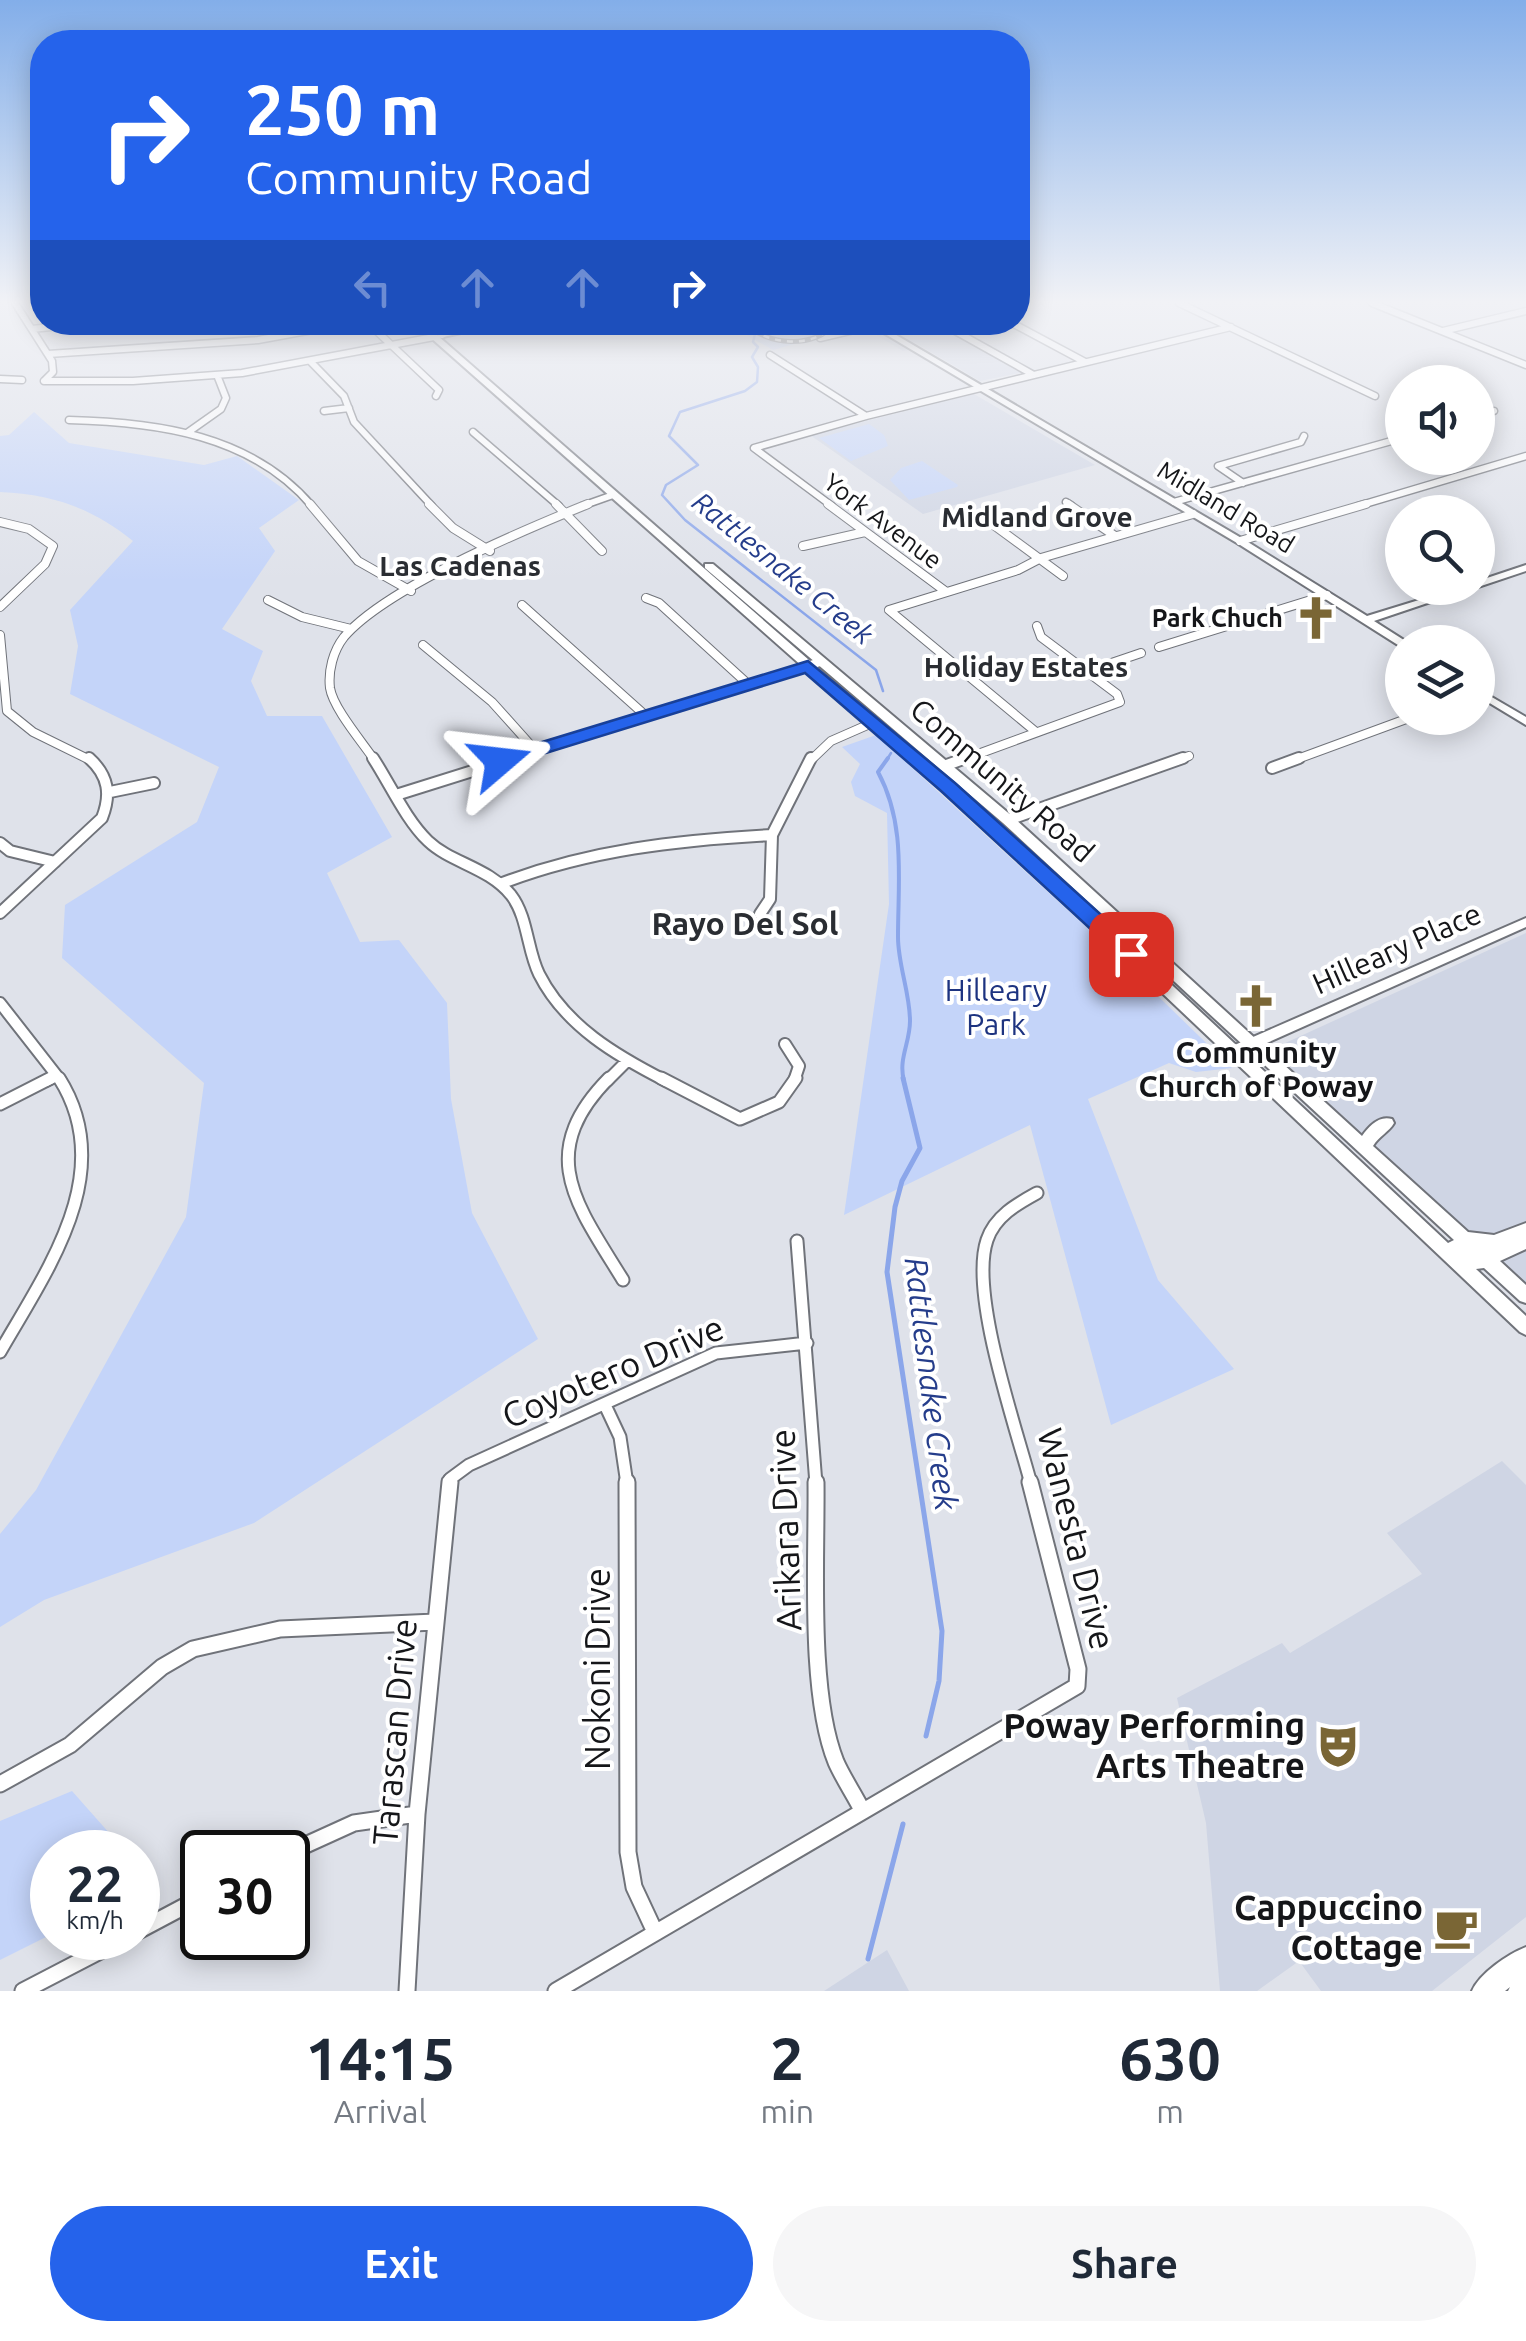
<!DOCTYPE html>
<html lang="en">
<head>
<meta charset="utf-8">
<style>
  body { margin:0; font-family:Ubuntu,sans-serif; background:#f6f6f7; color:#1f2937; height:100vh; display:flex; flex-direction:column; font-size:38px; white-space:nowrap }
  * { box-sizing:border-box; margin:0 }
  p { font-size:32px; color:#747a83 }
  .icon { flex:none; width:55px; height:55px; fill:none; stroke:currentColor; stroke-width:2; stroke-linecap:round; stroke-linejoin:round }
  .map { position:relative; height:1991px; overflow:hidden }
  .panel { display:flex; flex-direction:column; background:#fff; flex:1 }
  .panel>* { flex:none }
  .top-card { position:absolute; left:30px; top:30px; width:1000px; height:305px; border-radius:40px; box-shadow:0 5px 25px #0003; background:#2563eb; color:#fff; overflow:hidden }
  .tools { position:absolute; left:1385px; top:365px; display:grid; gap:20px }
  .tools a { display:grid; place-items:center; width:110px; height:110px; border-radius:50%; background:#fff; box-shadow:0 5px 25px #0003; font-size:50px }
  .speed { position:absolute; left:30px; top:1830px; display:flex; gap:20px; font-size:50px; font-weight:700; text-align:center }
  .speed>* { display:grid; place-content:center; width:130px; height:130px; border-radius:50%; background:#fff; box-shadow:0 5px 25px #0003; line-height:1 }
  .speed small { font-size:25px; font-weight:400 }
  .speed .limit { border:5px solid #111; border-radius:15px; background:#fff; color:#111 }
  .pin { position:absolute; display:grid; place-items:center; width:85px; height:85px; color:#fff; margin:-42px; border-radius:20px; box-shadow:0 5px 15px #0006 }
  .me { position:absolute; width:110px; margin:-55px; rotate:73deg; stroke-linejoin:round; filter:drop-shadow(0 0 8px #0008) }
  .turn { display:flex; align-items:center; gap:35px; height:210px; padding:0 50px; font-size:45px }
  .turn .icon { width:130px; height:130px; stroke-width:2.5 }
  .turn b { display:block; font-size:70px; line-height:85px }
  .lanes { display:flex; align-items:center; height:95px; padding:0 50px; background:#0003; justify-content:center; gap:50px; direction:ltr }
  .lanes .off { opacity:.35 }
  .eta { display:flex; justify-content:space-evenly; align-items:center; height:170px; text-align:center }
  .eta b { font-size:60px; font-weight:700; line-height:70px }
  .action { display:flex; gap:20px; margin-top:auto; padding:20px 50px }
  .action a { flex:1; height:115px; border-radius:60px; background:#2563eb; color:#fff; font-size:40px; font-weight:700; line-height:115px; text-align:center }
  .action a+a { background:#f6f6f7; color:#1f2937 }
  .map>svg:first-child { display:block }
</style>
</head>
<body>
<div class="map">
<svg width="1526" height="1991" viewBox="0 0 1526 1991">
  <rect width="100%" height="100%" fill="#dfe2ea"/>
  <path fill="#cfd5e4" d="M 856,323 L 880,323 L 887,327 L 935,323 L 1024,372 L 980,381 L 912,341 L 919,348 L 903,351 Z
    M 974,394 L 1095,465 L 923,514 L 810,435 Z
    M 1526,933 L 1526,1284 L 1282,1060 L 1281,1052 L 1283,1044 Z
    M 1502,1461 L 1526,1485 L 1526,1917 L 1432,1991 L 1321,1991 L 1299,1961 L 1257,1991 L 1220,1991 L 1206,1823 L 1177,1698 L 1282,1643 L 1290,1653 L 1422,1574 L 1387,1533 Z
    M 887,1950 L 909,1991 L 824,1991 Z"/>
  <path fill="#c4d4f9" d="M 725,323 L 863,322 L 864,324 L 835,329 L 837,332 L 773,350 Z
    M 34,412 L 69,443 L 204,465 L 237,456 L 299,500 L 259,528 L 275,551 L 222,629 L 263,651 L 251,681 L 267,716 L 322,716 L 392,837 L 327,873 L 360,942 L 399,940 L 447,1003 L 451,1099 L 472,1213 L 538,1339 L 254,1523 L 44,1600 L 0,1627 L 0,1534 L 36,1490 L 186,1217 L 204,1083 L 62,958 L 65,905 L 197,822 L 219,767 L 70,694 L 78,646 L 70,610 L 133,541 C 92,508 52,494 0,492 L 0,436 L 9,435 Z
    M 869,424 L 884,435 L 888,446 L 851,461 L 819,438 Z
    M 922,461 L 958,485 L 957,487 L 909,500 L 890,480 L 901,468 Z
    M 876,735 L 1098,938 L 1232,1068 L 1196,1072 L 1169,1063 L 1088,1099 L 1158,1280 L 1234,1369 L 1111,1425 L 1030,1125 L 844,1215 L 889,904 L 887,813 L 855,796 L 851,782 L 860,764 L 842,747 Z
    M 72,1791 L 126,1852 L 52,1852 L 52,1934 L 0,1960 L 0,1821 Z"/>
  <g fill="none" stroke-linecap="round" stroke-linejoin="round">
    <path stroke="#8ba6ea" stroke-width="2.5" d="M 758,322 L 753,342 L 758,347 L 752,357 L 758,367 L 757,382 L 745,391 L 680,412 L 669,436 L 698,465 L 666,485 L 662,495 L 685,520 L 876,670 L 883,691
      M 886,761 L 891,753"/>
    <path stroke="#8ba6ea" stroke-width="4" d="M 888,758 L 878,772 C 906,824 898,880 898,937 C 898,965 910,993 910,1021 C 910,1043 898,1059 904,1081"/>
    <path stroke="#8ba6ea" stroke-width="5" d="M 903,1078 L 920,1148 L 902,1181 L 895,1207 L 887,1272 L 942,1631 L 939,1681 L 926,1736
      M 868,1959 L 903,1824"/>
    <g stroke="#70737a" stroke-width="9">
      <path id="street-far4" d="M 15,303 L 52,361 L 53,372 L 44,381
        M 1179,303 L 1375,396
        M 1372,303 L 1526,365
        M 367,322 L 439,390 L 436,396
        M 439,322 L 448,331 L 442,335
        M 939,322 L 1032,374
        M 1010,322 L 1085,362
        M 32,329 L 98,322
        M 1443,331 L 1526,311
        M 820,338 L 887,322
        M 48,354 L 258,340 L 356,322
        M 770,355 L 866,416
        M 311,362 L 344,396 L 354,422 L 432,506
        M 0,379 L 22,380
        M 44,381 L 133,381 L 242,373 L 434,337
        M 324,411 L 349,408
        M 1478,416 L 1494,411
        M 69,420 C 157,422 252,435 312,506
        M 473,432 L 559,506
        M 187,433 L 221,409 L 226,398 L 217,375
        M 1243,483 L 1218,466 L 1301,442 L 1304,436
        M 1066,502 L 1072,506
        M 1174,502 L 1402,438
        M 582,506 L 613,495
        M 832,506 L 754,448 L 866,416 L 1231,327
        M 1358,506 L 1526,456"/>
    </g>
    <g stroke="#70737a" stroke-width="10">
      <path id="street-far3" d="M 310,504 L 358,561 L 411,591
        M 429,504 L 453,528 L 490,551
        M 556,504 L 602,551
        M 828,504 L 945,591
        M 1068,504 L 1115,536
        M 0,522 L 29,529 L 53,546 L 45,564 L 0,607
        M 991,523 L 1063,576
        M 1240,541 L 1366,504
        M 803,546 L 865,532
        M 646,598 L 659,603 L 749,685
        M 268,600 L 302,617 L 351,629
        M 522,605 L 646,716
        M 0,635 L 7,711 L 33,732 L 92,761
        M 423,645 L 492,702 L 535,750
        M 1159,647 L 1327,595
        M 1085,672 L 1141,653
        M 1036,732 L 889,610 L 1018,570 L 1041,558 L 1193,514
        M 375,761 C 363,743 333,708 330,688 C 328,671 333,651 344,637 C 386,588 526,529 588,504
        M 506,761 L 820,662
        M 810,761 L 831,741 L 872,723
        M 959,761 L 1120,702 L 1117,694 L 1041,637 L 1037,626
        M 1176,761 L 1189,756
        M 1292,761 L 1409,718"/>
    </g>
    <g stroke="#70737a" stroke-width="14">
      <path id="street-far2" d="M 373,758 C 390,784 406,820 428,841 C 451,863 488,867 511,895 C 528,917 527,950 539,974 C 565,1026 617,1056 666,1081
        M 944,766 L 966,758
        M 1272,768 L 1299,758
        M 110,792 L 154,783
        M 396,795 L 514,758
        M 1008,820 L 1183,758
        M 0,843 L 10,851 L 55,862
        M 500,884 C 588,850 678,840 772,835
        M 0,913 L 102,818 C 111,795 109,776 89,758
        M 760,914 L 770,899 L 772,835 L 811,758
        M 0,1003 L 61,1081
        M 785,1044 L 799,1066 L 794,1081
        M 46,1081 L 56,1076
        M 607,1081 L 627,1061"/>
    </g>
    <g stroke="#70737a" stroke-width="15">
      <path id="street-far1" d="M 609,1078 C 534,1154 577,1205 623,1280
        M 661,1078 L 740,1119 L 779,1102 L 796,1078
        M 0,1104 L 51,1078
        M 797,1241 L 816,1484
        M 0,1352 C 47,1270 119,1172 59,1078
        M 605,1405 L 620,1437 L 627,1484
        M 449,1484 L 450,1479 L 469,1465 L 716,1353 L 807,1343
        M 1031,1484 C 1016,1427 969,1293 987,1240 C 995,1216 1017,1204 1037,1193"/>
    </g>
    <g stroke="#70737a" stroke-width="19">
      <path id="street" d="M 627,1482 L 628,1852 L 634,1887 L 655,1932
        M 816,1482 C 817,1559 808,1693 836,1762 C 843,1778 854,1794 862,1810
        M 0,1784 L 70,1745 L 162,1667 L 193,1649 L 280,1629 L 435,1622
        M 288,1853 L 354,1823 L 417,1814
        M 138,1931 L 202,1897
        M 23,1991 L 125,1938
        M 407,1991 L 417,1814 L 450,1482
        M 556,1991 L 1077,1686 L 1078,1669 L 1030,1482"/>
    </g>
    <g stroke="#70737a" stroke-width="4">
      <path id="secondary" d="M 494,322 L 511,322 L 434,339 L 430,337 Z
        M 865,322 L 874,322 L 1243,539 L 1367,616 L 1458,588 L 1472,588 L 1374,621 L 1407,642 L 1402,642 L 1402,646 L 1398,645 L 1237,543 Z
        M 1526,565 L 1526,571 L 1478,587 L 1478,581 Z
        M 1478,689 L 1526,717 L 1526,725 L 1478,696 Z
        M 1526,918 L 1526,927 L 1240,1055 L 1235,1056 L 1228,1051 L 1230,1047 Z"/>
    </g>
    <g stroke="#70737a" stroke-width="4">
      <path id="primary" d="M 413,322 L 422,322 L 1037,859 L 1448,1243 L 1454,1240 L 1003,823 L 705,568 L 705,564 L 713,564 L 1013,817 L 1362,1136 C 1369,1126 1379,1115 1392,1119 L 1394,1123 C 1389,1132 1379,1136 1373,1146 L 1468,1232 L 1494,1235 L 1526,1223 L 1526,1249 L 1500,1261 L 1526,1285 L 1526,1303 L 1520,1301 L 1484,1268 L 1476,1269 L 1526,1316 L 1526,1335 L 1520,1332 L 1027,865 Z
        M 1526,1947 L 1526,1991 L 1508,1991 L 1510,1987 L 1505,1991 L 1472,1991 C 1480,1973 1508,1954 1526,1947 Z"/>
    </g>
    <use href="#street-far4" stroke="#fff" stroke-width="6"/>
    <use href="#street-far3" stroke="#fff" stroke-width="8"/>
    <use href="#street-far2" stroke="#fff" stroke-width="10"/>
    <use href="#street-far1" stroke="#fff" stroke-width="11"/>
    <use href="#street" stroke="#fff" stroke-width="15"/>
    <use href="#secondary" fill="#fff" fill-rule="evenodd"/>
    <use href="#primary" fill="#fff" fill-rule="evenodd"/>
    <g stroke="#64666b" stroke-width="5">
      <path id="rail" d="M 744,322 C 766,346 816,350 836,322"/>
    </g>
    <use href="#rail" stroke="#fff" stroke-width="2.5" stroke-dasharray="6" stroke-linecap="butt"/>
  </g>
  <linearGradient id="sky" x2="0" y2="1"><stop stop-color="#83aee9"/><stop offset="0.52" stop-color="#f1f2f6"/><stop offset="1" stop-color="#f1f2f6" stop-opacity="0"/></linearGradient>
  <rect width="1526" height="581" fill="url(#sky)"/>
  <path fill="#2563eb" stroke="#184099" stroke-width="2.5" d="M 808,661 L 955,783 L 1139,949 L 1142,954 L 1139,959 L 1123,959 L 941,791 L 805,673 L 507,765 L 493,765 L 491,761 L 493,757 Z"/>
  <defs>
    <g id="church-bare" transform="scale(3.45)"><path d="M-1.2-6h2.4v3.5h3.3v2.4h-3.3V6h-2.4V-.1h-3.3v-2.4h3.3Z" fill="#7a6635" stroke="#fff" stroke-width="2.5" paint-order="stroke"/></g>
    <g id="theatre-bare" transform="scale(3.45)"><path d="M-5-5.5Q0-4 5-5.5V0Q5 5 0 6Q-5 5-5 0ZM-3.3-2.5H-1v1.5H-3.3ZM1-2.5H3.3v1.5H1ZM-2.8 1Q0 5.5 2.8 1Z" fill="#7a6635" stroke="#fff" stroke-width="2.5" paint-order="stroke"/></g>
    <g id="cafe-bare" transform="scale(3.45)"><path d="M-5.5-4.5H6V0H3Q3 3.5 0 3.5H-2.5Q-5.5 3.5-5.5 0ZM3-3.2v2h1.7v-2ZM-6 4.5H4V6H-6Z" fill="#7a6635" stroke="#fff" stroke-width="2.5" paint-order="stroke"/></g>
  </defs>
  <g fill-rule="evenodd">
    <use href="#church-bare" x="1316" y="618"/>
    <use href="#church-bare" x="1256" y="1006"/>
    <use href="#theatre-bare" x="1338" y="1746"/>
    <use href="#cafe-bare" x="1456" y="1928"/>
  </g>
  <g text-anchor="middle" stroke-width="8" stroke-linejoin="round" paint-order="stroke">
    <g font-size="25" fill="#151619" stroke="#fff">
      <text transform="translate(1226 507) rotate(31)" y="9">Midland Road</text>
      <text transform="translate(883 521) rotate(37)" y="9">York Avenue</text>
    </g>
    <g font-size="25" font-weight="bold" fill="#151619" stroke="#fff" text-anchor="end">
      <text x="1283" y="627">Park Chuch</text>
    </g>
    <g font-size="28" font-weight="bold" fill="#2a2d32" stroke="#fff">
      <text x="1037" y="527">Midland Grove</text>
      <text x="460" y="576">Las Cadenas</text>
      <text x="1026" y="677">Holiday Estates</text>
    </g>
    <g font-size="28" font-style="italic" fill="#253d8b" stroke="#fff">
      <text transform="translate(783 568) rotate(39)" y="10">Rattlesnake Creek</text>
    </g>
    <g font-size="30" fill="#151619" stroke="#fff">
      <text transform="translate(1002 781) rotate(41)" y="10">Community Road</text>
      <text transform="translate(1397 949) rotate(-24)" y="10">Hilleary Place</text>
    </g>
    <g font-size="30" fill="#1d3380" stroke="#fff">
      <text x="996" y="1001">Hilleary<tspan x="996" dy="34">Park</tspan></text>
    </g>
    <g font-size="30" font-weight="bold" fill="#151619" stroke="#fff">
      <text x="1256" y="1063">Community<tspan x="1256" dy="34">Church of Poway</tspan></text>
    </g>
    <g font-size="32" font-weight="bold" fill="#2a2d32" stroke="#fff">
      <text x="745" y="935">Rayo Del Sol</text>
    </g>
    <g font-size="32" font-style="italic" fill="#253d8b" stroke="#fff">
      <text transform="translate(931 1384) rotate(83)" y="11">Rattlesnake Creek</text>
    </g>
    <g font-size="35" fill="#151619" stroke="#fff">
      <text transform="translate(613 1372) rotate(-23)" y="12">Coyotero Drive</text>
      <text transform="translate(786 1530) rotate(-92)" y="12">Arikara Drive</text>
      <text transform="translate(1076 1539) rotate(76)" y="12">Wanesta Drive</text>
      <text transform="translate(598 1669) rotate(-90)" y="12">Nokoni Drive</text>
      <text transform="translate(395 1732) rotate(-85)" y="12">Tarascan Drive</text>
    </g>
    <g font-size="35" font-weight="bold" fill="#151619" stroke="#fff" text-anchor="end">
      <text x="1305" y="1738">Poway Performing<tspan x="1305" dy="40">Arts Theatre</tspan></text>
      <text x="1423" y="1920">Cappuccino<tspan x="1423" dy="40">Cottage</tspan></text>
    </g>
  </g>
</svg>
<div class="tools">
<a><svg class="icon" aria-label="sound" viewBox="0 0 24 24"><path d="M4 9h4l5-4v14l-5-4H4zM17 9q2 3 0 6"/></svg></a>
<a><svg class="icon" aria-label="search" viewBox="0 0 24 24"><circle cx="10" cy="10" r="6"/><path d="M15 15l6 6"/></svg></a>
<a><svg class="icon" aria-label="layers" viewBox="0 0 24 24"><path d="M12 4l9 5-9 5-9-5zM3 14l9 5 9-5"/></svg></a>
</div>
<div class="speed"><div>22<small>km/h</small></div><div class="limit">30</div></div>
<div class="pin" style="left:1131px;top:954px;background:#d93025"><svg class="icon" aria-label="arrive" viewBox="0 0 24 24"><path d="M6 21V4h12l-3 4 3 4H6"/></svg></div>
<svg class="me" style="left:500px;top:761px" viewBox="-20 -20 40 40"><path d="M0-17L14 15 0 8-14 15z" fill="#2563eb" stroke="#fff" stroke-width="4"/></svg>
<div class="top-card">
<div class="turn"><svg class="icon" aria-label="right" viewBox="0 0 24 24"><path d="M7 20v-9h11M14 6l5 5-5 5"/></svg><div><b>250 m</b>Community Road</div></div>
<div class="lanes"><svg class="icon off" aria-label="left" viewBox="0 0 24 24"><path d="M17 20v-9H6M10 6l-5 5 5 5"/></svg><svg class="icon off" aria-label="ahead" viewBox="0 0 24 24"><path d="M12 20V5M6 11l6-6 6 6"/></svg><svg class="icon off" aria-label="ahead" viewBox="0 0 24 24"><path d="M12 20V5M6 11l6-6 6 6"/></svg><svg class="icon" aria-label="right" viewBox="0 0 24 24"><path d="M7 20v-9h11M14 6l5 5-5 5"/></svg></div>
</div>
</div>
<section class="panel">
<div class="eta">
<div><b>14:15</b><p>Arrival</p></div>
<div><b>2</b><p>min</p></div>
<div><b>630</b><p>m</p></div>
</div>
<div class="action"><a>Exit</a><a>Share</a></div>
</section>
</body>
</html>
